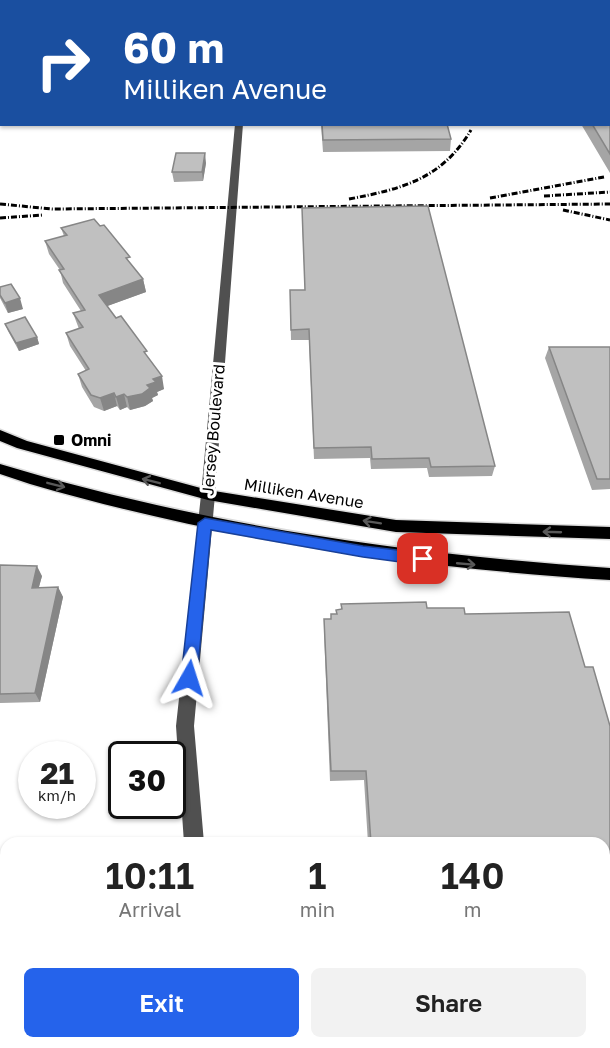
<!DOCTYPE html>
<html lang="en">
<head>
<meta charset="utf-8">
<style>
  body { margin:0; font-family:"Golos Text",sans-serif; background:#f2f2f2; color:#222; height:100vh; display:flex; flex-direction:column; font-size:22px; white-space:nowrap }
  * { box-sizing:border-box; margin:0 }
  p { font-size:20px; color:#767676 }
  .icon { flex:none; width:33px; height:33px; fill:none; stroke:currentColor; stroke-width:2; stroke-linecap:round; stroke-linejoin:round }
  .map { position:relative; flex:1; overflow:hidden }
  .drawer { position:absolute; left:0px; top:837px; width:610px; height:212px; display:flex; flex-direction:column; background:#fff; border-radius:18px 18px 0 0; box-shadow:0 2px 4px #0004 }
  .drawer>* { flex:none }
  .hud { position:absolute; left:0px; top:0px; width:610px; height:126px; box-shadow:0 2px 4px #0004; background:#1a4fa0; color:#fff; overflow:hidden }
  .speed { position:absolute; left:18px; top:741px; display:flex; gap:12px; font-size:30px; font-weight:700; text-align:center }
  .speed>* { display:grid; place-content:center; width:78px; height:78px; border-radius:50%; background:#fff; box-shadow:0 2px 4px #0004; line-height:1 }
  .speed small { font-size:15px; font-weight:400 }
  .speed .limit { border:3px solid #111; border-radius:9px; background:#fff; color:#111 }
  .pin { position:absolute; display:grid; place-items:center; width:51px; height:51px; color:#fff; margin:-26px; border-radius:12px; box-shadow:0 3px 9px #0006 }
  .me { position:absolute; width:66px; margin:-33px; rotate:6deg; stroke-linejoin:round; filter:drop-shadow(0 0 4px #0008) }
  .turn { display:flex; align-items:center; gap:21px; height:126px; padding:0 24px; font-size:27px }
  .turn .icon { width:78px; height:78px; stroke-width:2.5 }
  .turn b { display:block; font-size:42px; line-height:51px }
  .eta { display:flex; justify-content:space-evenly; align-items:center; height:102px; text-align:center }
  .eta b { font-size:36px; font-weight:600; line-height:42px }
  .cta { display:flex; gap:12px; margin-top:auto; padding:12px 24px }
  .cta a { flex:1; height:69px; border-radius:9px; background:#2563eb; color:#fff; font-size:24px; font-weight:600; line-height:69px; text-align:center }
  .cta a+a { background:#f2f2f2; color:#222 }
  .map>svg:first-child { display:block }
</style>
</head>
<body>
<div class="map">
<svg width="610" height="1048" viewBox="0 0 610 1048">
  <rect width="100%" height="100%" fill="#fff"/>
  <g fill="none" stroke-linecap="round" stroke-linejoin="round">
    <g stroke="#dbdbdb" stroke-width="3">
      <path id="major" d="M 0,430 L 27,441 L 208,490 L 396,520 L 610,527 L 610,539 L 396,532 L 208,500 L 17,448 L 0,441 Z
        M 0,464 C 199,524 403,554 610,568 L 610,580 C 413,568 220,539 30,484 L 0,474 Z"/>
    </g>
    <path fill="#505050" fill-rule="evenodd" d="M 247,0 L 253,0 L 253,2 L 247,2 Z
      M 595,0 L 602,0 L 603,2 L 596,2 Z
      M 609,11 L 610,11 L 610,16 L 609,16 Z
      M 235,124 L 243,124 L 215,495 L 194,726 L 204,843 L 184,843 L 176,726 L 201,495 Z
      M 199,1042 L 223,1042 L 224,1048 L 200,1048 Z"/>
    <use href="#major" fill="#000" fill-rule="evenodd"/>
    <path stroke="#000" stroke-width="3" stroke-dasharray="6 2 1 2" stroke-linecap="butt" d="M 544,196 L 610,192
      M 490,198 L 604,177
      M 349,199 C 402,189 442,179 471,130
      M 0,204 L 52,209 L 610,204
      M 563,210 L 610,220
      M 0,218 L 43,215"/>
  </g>
  <path fill="#a5a5a5" d="M 119,0 L 213,0 L 213,2 L 120,2 Z
    M 610,109 L 610,173 L 581,124 L 609,124 Z
    M 15,124 L 144,124 L 15,126 Z
    M 321,124 L 447,124 L 451,139 L 450,151 L 323,152 Z
    M 206,163 L 203,181 L 174,182 L 172,172 Z
    M 302,218 L 495,466 L 492,476 L 429,477 L 427,468 L 371,469 L 370,458 L 314,459 L 309,340 L 291,340 L 290,290 L 305,290 Z
    M 61,228 L 131,264 L 143,279 L 146,292 L 107,306 L 149,359 L 164,389 L 157,392 L 158,395 L 152,398 L 153,401 L 145,406 L 130,410 L 127,407 L 120,410 L 117,406 L 104,411 L 94,407 L 82,387 L 78,374 L 86,371 L 70,346 L 66,333 L 79,329 L 73,313 L 81,311 L 63,283 L 60,270 L 49,254 L 45,241 L 64,236 Z
    M 0,287 L 23,309 L 8,313 L 0,298 Z
    M 5,324 L 37,337 L 39,344 L 19,351 L 8,331 Z
    M 549,347 L 610,347 L 610,489 L 592,490 L 545,358 Z
    M 0,565 L 42,576 L 39,587 L 58,587 L 63,597 L 40,702 L 0,703 Z
    M 341,604 L 427,608 L 465,614 L 585,667 L 610,726 L 610,874 L 604,874 L 604,843 L 368,843 L 364,780 L 330,781 L 324,631 L 324,619 L 331,619 L 331,614 L 336,614 L 341,609 Z"/>
  <path fill="#868686" d="M 2,77 L 2,91 L 0,93 L 0,80 Z
    M 205,153 L 206,163 L 203,181 L 202,172 Z
    M 143,279 L 146,292 L 102,308 L 99,295 Z
    M 20,298 L 23,309 L 8,313 L 5,303 Z
    M 37,337 L 39,344 L 19,351 L 16,343 Z
    M 162,376 L 164,389 L 157,392 L 158,395 L 152,398 L 153,401 L 145,406 L 130,410 L 127,397 L 147,385 L 153,379 Z
    M 114,393 L 117,406 L 104,411 L 100,398 Z
    M 124,394 L 127,407 L 120,410 L 116,397 Z
    M 37,566 L 42,576 L 36,597 L 32,588 Z
    M 58,587 L 63,597 L 40,702 L 35,693 Z"/>
  <path fill="#c0c0c0" stroke="#868686" stroke-width="1.5" d="M 137,0 L 211,0 L 211,2 L 136,2 Z
    M 274,0 L 425,0 L 426,2 L 274,2 Z
    M 468,0 L 545,0 L 546,2 L 468,2 Z
    M 0,34 L 2,34 L 2,77 L 0,80 Z
    M 609,109 L 610,109 L 610,154 L 592,124 L 609,124 Z
    M 322,124 L 447,124 L 451,139 L 323,140 Z
    M 176,153 L 205,153 L 202,172 L 172,172 Z
    M 428,206 L 495,466 L 431,467 L 429,458 L 372,459 L 371,447 L 314,448 L 309,329 L 291,330 L 290,290 L 305,290 L 302,208 Z
    M 94,219 L 100,226 L 104,225 L 130,257 L 126,258 L 143,279 L 99,295 L 116,318 L 121,316 L 147,351 L 144,352 L 162,376 L 153,379 L 156,382 L 147,385 L 150,388 L 142,394 L 127,397 L 124,394 L 116,397 L 114,393 L 100,398 L 91,395 L 78,374 L 89,369 L 66,333 L 83,327 L 73,313 L 85,310 L 59,270 L 64,269 L 45,241 L 67,235 L 61,228 Z
    M 11,284 L 20,298 L 5,303 L 0,295 L 0,287 Z
    M 25,317 L 37,337 L 16,343 L 5,324 Z
    M 549,347 L 610,347 L 610,479 L 597,479 Z
    M 0,565 L 37,566 L 32,588 L 58,587 L 35,693 L 0,694 Z
    M 426,602 L 427,608 L 464,608 L 465,614 L 569,612 L 585,667 L 593,667 L 610,726 L 610,867 L 604,867 L 604,843 L 371,843 L 366,771 L 331,771 L 324,619 L 331,619 L 331,614 L 337,614 L 336,610 L 342,609 L 341,604 Z"/>
  <defs><path id="oneway-shaft" d="M-6 0H5M1.5-3L5.5 0L1.5 3" fill="none" stroke-width="1.6" stroke-linecap="round" stroke-linejoin="round" transform="scale(1.5)"/></defs>
  <g stroke="#595959">
    <use href="#oneway-shaft" transform="translate(151 481) rotate(-166)"/>
    <use href="#oneway-shaft" transform="translate(56 485) rotate(14)"/>
    <use href="#oneway-shaft" transform="translate(372 522) rotate(-171)"/>
    <use href="#oneway-shaft" transform="translate(552 532) rotate(-178)"/>
    <use href="#oneway-shaft" transform="translate(466 564) rotate(5)"/>
  </g>
  <path fill="#2563eb" stroke="#184099" stroke-width="1.5" d="M 205,518 L 363,546 L 423,553 L 428,555 L 430,559 L 428,563 L 423,565 L 363,557 L 211,530 L 197,678 L 195,683 L 189,685 L 184,683 L 181,678 L 198,523 Z"/>
  <rect fill="#000" stroke="#fff" stroke-width="2" x="53" y="434" width="12" height="12" rx="3"/>
  <g text-anchor="middle" stroke-width="6" stroke-linejoin="round" paint-order="stroke">
    <g font-size="16" fill="#000" stroke="#fff">
      <text transform="translate(213 430) rotate(-85)" y="6">Jersey Boulevard</text>
      <text transform="translate(304 493) rotate(9)" y="6">Milliken Avenue</text>
    </g>
    <g font-size="16" font-weight="bold" fill="#000" stroke="#fff" text-anchor="start">
      <text x="71" y="446">Omni</text>
    </g>
  </g>
</svg>
<div class="speed"><div>21<small>km/h</small></div><div class="limit">30</div></div>
<div class="pin" style="left:423px;top:559px;background:#d93025"><svg class="icon" aria-label="arrive" viewBox="0 0 24 24"><path d="M6 21V4h12l-3 4 3 4H6"/></svg></div>
<svg class="me" style="left:189px;top:678px" viewBox="-20 -20 40 40"><path d="M0-17L14 15 0 8-14 15z" fill="#2563eb" stroke="#fff" stroke-width="4"/></svg>
<div class="hud">
<div class="turn"><svg class="icon" aria-label="right" viewBox="0 0 24 24"><path d="M7 20v-9h11M14 6l5 5-5 5"/></svg><div><b>60 m</b>Milliken Avenue</div></div>
</div>
<section class="drawer">
<div class="eta">
<div><b>10:11</b><p>Arrival</p></div>
<div><b>1</b><p>min</p></div>
<div><b>140</b><p>m</p></div>
</div>
<div class="cta"><a>Exit</a><a>Share</a></div>
</section>
</div>
</body>
</html>
